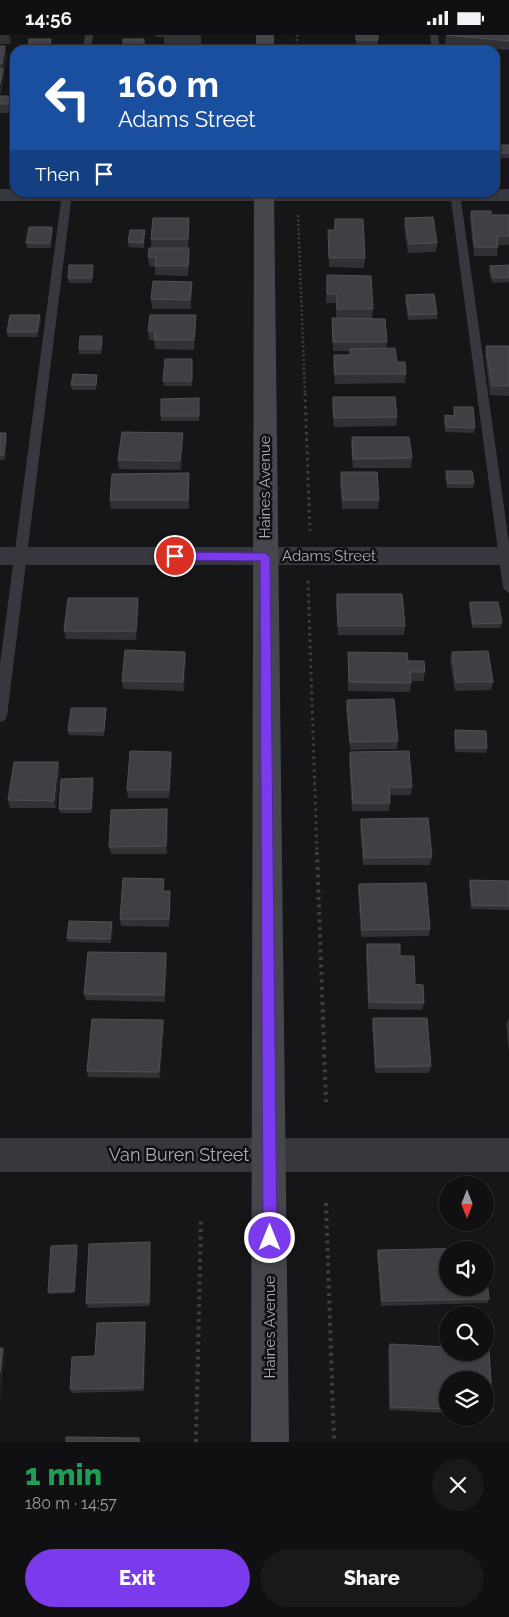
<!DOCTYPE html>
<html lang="en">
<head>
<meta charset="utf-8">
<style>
  body { margin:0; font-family:Raleway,sans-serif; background:#19191b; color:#f1f3f6; height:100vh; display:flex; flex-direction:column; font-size:19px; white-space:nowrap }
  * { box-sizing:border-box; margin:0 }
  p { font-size:16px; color:#9c9d9f }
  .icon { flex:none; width:28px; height:28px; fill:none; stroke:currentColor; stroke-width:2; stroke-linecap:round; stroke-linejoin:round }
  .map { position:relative; height:1407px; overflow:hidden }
  .details { display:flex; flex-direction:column; background:#101012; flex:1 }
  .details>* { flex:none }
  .banner { position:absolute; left:10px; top:10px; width:490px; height:152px; border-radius:15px; box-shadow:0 1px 4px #0004,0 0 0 1px #303032; background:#1a4fa0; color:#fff; overflow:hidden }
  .needle { width:32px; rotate:180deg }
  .buttons { position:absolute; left:439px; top:1141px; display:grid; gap:10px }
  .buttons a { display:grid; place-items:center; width:55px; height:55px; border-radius:50%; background:#101012; box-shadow:0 1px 4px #0004,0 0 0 1px #303032; font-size:25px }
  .pin { position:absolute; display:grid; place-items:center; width:42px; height:42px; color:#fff; margin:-21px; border:2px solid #fff; border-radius:50%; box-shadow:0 1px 5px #0007 }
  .me { position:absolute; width:55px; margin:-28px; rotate:0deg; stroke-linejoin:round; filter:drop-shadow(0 0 4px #0008) }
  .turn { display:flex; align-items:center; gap:18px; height:105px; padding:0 25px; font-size:22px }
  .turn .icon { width:65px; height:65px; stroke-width:2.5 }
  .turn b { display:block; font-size:35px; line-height:42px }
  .then { display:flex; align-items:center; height:48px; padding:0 25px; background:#0003; gap:10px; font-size:19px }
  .round { display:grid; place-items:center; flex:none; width:52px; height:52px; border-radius:26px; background:#19191b }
  .head { display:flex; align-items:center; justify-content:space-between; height:85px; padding:0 25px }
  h1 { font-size:30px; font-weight:800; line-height:38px; color:#1e9e55 }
  .cta { display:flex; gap:10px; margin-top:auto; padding:10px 25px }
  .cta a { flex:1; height:58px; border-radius:30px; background:#7c3aed; color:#fff; font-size:20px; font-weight:800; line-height:58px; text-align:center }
  .cta a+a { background:#19191b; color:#f1f3f6 }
  .status { display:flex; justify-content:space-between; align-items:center; height:35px; padding:0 25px; background:#101012; direction:ltr }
  .status svg { height:14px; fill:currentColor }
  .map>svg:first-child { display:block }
</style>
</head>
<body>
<div class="status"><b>14:56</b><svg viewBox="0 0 49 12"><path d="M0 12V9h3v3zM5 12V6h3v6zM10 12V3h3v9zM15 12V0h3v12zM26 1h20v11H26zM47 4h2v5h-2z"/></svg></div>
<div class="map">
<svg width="509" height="1407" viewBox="0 0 509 1407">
  <rect width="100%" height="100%" fill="#161618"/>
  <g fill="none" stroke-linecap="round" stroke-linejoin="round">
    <path stroke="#3d3f44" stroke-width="2.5" stroke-dasharray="2 2.5" stroke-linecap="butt" d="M 296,15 L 297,0
      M 298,180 L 305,359"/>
    <path stroke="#3d3f44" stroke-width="3" stroke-dasharray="2.5 4" stroke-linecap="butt" d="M 305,358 L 310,496
      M 308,546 L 317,819"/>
    <path stroke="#3d3f44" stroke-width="4" stroke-dasharray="3 4.5" stroke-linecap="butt" d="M 317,817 L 326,1067
      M 326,1168 L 334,1407
      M 196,1407 L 201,1186"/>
    <path fill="#37383d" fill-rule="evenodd" d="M 85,0 L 93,0 L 91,15 L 83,15 Z
      M 430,0 L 438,0 L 440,15 L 432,15 Z
      M 62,158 L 72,158 L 7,681 L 5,685 L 0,687 L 0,629 Z
      M 450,158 L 460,158 L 509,508 L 509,558 L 503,553 Z"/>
    <path fill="#37383d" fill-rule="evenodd" d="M 0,154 L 15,154 L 15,158 L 495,158 L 495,154 L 509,154 L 509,166 L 0,166 Z
      M 0,512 L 509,512 L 509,530 L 0,530 Z
      M 0,1103 L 509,1103 L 509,1137 L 0,1137 Z"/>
    <path fill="#45474d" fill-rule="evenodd" d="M 256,0 L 274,0 L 274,15 L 256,15 Z
      M 254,158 L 274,158 L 289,1407 L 251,1407 Z"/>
  </g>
  <path fill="#323236" d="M 0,0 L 11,0 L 10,9 L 0,9 Z
    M 155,0 L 201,0 L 201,10 L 164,9 L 164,2 L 156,2 Z
    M 356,0 L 378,0 L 378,10 L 356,10 Z
    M 446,0 L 509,0 L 509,15 L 482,13 L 482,15 L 452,15 L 452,10 L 456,11 L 445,10 Z
    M 51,4 L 51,15 L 28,15 L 28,12 Z
    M 144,9 L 144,15 L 123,15 L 123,12 Z
    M 0,11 L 5,11 L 7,21 L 4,38 L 4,43 L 1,58 L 0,58 Z
    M 0,61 L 15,61 L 15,78 L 0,78 Z
    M 495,74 L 499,87 L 498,92 L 495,92 Z
    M 498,110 L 509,110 L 509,123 L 499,123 L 497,115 Z
    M 471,176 L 491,180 L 509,180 L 509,210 L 498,210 L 497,221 L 474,221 L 470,185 Z
    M 405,183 L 437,208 L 436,217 L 408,218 L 404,192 Z
    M 335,184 L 365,223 L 364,233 L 329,232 L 328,195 L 334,195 Z
    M 52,192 L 53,197 L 51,213 L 27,213 L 26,208 Z
    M 189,192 L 188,213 L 190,223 L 188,241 L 155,240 L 155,232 L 149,231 L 148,222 L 151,213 L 151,204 Z
    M 145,195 L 144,213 L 129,212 L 128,207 Z
    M 509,230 L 509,247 L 492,248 L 489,236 L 490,231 Z
    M 93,235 L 92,248 L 69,248 L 68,243 Z
    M 327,240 L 373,274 L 372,284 L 336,283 L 336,268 L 326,268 Z
    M 192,256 L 191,274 L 152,274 L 151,264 Z
    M 406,260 L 437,279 L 437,284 L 408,285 L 405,265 Z
    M 332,283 L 387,307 L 386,313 L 406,339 L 405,348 L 335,349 L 333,330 L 334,320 L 350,320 L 350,316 L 333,316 Z
    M 41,285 L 38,302 L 8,302 L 7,297 Z
    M 196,290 L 194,315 L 155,314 L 154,305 L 149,305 L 148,296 Z
    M 103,306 L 101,319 L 79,319 L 79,314 Z
    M 486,311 L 509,311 L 509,361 L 490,360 L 485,320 Z
    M 192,324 L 192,351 L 164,351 L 163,346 Z
    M 97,340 L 97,344 L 96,355 L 72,355 L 71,350 Z
    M 333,362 L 397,382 L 396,391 L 334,392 L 332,372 Z
    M 199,363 L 199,386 L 161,386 L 161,381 Z
    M 454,372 L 475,393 L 474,398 L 445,397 L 444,385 L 445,380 L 453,381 Z
    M 0,398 L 7,403 L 5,425 L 0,425 Z
    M 352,402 L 412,423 L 411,433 L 353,433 L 351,411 Z
    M 183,408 L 181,435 L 119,434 L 118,425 Z
    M 446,436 L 474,448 L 473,453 L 447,453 L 445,441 Z
    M 341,437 L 379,465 L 378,474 L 342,474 L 340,446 Z
    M 189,448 L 189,474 L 111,474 L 110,465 Z
    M 337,559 L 405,591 L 404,600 L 338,600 L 336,567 Z
    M 470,567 L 502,588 L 500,593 L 472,593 L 469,571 Z
    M 139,572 L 136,605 L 66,604 L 64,596 Z
    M 185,617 L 186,625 L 184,656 L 123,654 L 122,646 Z
    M 348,617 L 408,626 L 425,637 L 423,646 L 411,646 L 410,657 L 348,656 Z
    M 452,617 L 493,647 L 491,655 L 455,656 L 450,625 Z
    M 347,665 L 398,706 L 397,714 L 350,715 L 346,673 Z
    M 106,673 L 106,677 L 104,701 L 69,700 L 68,696 Z
    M 455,695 L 487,713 L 486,718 L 455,717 L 454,700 Z
    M 350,717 L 412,752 L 411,760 L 390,760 L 390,768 L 389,776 L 352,776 L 349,725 Z
    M 172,725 L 169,763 L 128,763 L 127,755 Z
    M 58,727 L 60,735 L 56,773 L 10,773 L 8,765 Z
    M 94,747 L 92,778 L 60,778 L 59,774 Z
    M 167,774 L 168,781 L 167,819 L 111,819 L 109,812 Z
    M 361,784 L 432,822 L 430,830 L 363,830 L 360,791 Z
    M 164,844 L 164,856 L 171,864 L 169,892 L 121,891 L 120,884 Z
    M 470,845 L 509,846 L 509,875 L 471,874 L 469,849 Z
    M 359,849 L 430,894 L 429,901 L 361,902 L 358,856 Z
    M 113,891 L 111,908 L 68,907 L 67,903 Z
    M 367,909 L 400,921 L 415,949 L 424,968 L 422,975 L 368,974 L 366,916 Z
    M 166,918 L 167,925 L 165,967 L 86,965 L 84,959 Z
    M 373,983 L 431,1031 L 429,1038 L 375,1038 L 372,989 Z
    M 509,983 L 509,1017 L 506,989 Z
    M 163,985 L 164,992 L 160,1043 L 88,1042 L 87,1036 Z
    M 150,1207 L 151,1212 L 150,1271 L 88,1273 L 86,1268 Z
    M 77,1210 L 78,1213 L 75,1258 L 49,1259 L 48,1257 Z
    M 378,1215 L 489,1264 L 487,1268 L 381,1271 L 377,1220 Z
    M 145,1287 L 146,1292 L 144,1356 L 72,1358 L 70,1354 L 95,1321 Z
    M 485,1287 L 487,1287 L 493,1376 L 490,1379 L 485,1379 L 485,1345 L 448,1345 L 448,1378 L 389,1375 L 388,1313 L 390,1309 L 448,1312 L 448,1318 L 485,1318 Z
    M 448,1289 L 448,1312 L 447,1290 Z"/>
  <path fill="#212124" d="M 9,0 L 11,0 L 10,9 Z
    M 5,11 L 7,21 L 4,38 L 2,29 Z
    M 3,34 L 4,43 L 1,58 L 0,49 Z
    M 52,192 L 53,197 L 51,213 L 50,208 Z
    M 189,213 L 190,223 L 188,241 L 188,231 Z
    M 192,247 L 192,256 L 191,274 L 190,265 Z
    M 40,280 L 41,285 L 38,302 L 37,297 Z
    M 196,280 L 196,290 L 194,315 L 194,305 Z
    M 102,301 L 103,306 L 101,319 L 101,314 Z
    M 6,398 L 7,403 L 5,425 L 4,420 Z
    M 183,398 L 183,408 L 181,435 L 180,426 Z
    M 138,563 L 139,572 L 136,605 L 136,596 Z
    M 185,617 L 186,625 L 184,656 L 183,647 Z
    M 171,717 L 172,725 L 169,763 L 169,755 Z
    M 58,727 L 60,735 L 56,773 L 54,766 Z
    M 93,743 L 94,747 L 92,778 L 91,774 Z
    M 167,774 L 168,781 L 167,819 L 166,811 Z
    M 170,856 L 171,864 L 169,892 L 169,884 Z
    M 112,887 L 113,891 L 111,908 L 110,904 Z
    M 166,918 L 167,925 L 165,967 L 164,960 Z
    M 163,985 L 164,992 L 160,1043 L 159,1037 Z
    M 150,1207 L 151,1212 L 150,1271 L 149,1267 Z
    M 77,1210 L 78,1213 L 75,1258 L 74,1256 Z
    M 145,1287 L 146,1292 L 144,1356 L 143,1353 Z
    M 3,1313 L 5,1317 L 0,1369 L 0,1338 Z"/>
  <path fill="#3f3f44" stroke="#4f5156" d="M 356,0 L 378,0 L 378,5 L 356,5 Z
    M 446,0 L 509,0 L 509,6 Z
    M 29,4 L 51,4 L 50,12 L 28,12 Z
    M 123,4 L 144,4 L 144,12 L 123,12 Z
    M 452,10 L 481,11 L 482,15 L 453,15 Z
    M 0,11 L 5,11 L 2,29 L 0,29 Z
    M 200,12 L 200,15 L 170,15 L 170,13 Z
    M 0,34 L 3,34 L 0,49 Z
    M 0,61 L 15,61 L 15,69 L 0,69 Z
    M 495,74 L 496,74 L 499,87 L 495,87 Z
    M 498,110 L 509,110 L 509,118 L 500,118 Z
    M 471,176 L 491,176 L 491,180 L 509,180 L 509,201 L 497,201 L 498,212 L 475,212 Z
    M 433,182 L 437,208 L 409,209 L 405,183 Z
    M 153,183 L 189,183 L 188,204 L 151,204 Z
    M 335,184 L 363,184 L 365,223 L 329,223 L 328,195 L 335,195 Z
    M 29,192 L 52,192 L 50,208 L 26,208 Z
    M 130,195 L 145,195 L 143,208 L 128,207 Z
    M 149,213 L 189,213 L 188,231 L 155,231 L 156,222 L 148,222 Z
    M 69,230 L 93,230 L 92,243 L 68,243 Z
    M 509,230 L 509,242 L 493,243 L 490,231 Z
    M 327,240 L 371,241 L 373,274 L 337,274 L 337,259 L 327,259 Z
    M 153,246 L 192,247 L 190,265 L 151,264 Z
    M 434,259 L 437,279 L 409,280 L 406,260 Z
    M 10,280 L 40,280 L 37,297 L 7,297 Z
    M 150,280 L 196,280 L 194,305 L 154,305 L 155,296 L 148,296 Z
    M 332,283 L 385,284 L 387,307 L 333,307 Z
    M 80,301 L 102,301 L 101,314 L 79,314 Z
    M 486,311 L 509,311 L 509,351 L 492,351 Z
    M 395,313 L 397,327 L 405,327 L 406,339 L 335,339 L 334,320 L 350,320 L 350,314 Z
    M 165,324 L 192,324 L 192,346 L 163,346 Z
    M 73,339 L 97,340 L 96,350 L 71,350 Z
    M 333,362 L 395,362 L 397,382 L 334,383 Z
    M 199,363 L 199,381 L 161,381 L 161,364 Z
    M 454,372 L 473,372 L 475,393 L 446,392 L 445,380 L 455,381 Z
    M 122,397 L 183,398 L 180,426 L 118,425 Z
    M 0,398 L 6,398 L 4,420 L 0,420 Z
    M 352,402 L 409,402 L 412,423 L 353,424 Z
    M 446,436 L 472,436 L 474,448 L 448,448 Z
    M 341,437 L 377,437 L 379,465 L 343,465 Z
    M 189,438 L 188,465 L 110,465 L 112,439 Z
    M 337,559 L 402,559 L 405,591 L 338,591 Z
    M 68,563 L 138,563 L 136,596 L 64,596 Z
    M 470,567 L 498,567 L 502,588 L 473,589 Z
    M 125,615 L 185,617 L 183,647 L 122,646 Z
    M 488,616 L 493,647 L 456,647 L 452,617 Z
    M 348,617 L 407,618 L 408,626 L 424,626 L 425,637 L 410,637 L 411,648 L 349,647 Z
    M 394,664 L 398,706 L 350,707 L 347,665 Z
    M 71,673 L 106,673 L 104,696 L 68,696 Z
    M 455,695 L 486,696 L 487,713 L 456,713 Z
    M 130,716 L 171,717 L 169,755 L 127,755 Z
    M 409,716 L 412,752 L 389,752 L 390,768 L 353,768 L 350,717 Z
    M 14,727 L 58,727 L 54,766 L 8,765 Z
    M 93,743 L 91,774 L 59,774 L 61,744 Z
    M 167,774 L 166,811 L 109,812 L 111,775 Z
    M 428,783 L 432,822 L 364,823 L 361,784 Z
    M 123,843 L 164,844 L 163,856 L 170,856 L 169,884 L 120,884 Z
    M 470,845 L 509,846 L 509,871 L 472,870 Z
    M 426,848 L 430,894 L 362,895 L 359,849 Z
    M 69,886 L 112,887 L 110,904 L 67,903 Z
    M 367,909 L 400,909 L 400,921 L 414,921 L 415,949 L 423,950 L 424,968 L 369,967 Z
    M 88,917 L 166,918 L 164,960 L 84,959 Z
    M 373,983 L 427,983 L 431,1031 L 376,1032 Z
    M 92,984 L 163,985 L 159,1037 L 87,1036 Z
    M 150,1207 L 149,1267 L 86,1268 L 89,1209 Z
    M 77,1210 L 74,1256 L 48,1257 L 51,1211 Z
    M 483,1213 L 484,1215 L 448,1215 L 448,1252 L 485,1252 L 485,1227 L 489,1264 L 382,1266 L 378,1215 Z
    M 145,1287 L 143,1353 L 70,1354 L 72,1322 L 95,1321 L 97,1288 Z
    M 485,1287 L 487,1287 L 493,1376 L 485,1376 L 485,1345 L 448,1345 L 448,1374 L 391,1372 L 390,1309 L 448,1312 L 448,1318 L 485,1318 Z
    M 0,1313 L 3,1313 L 0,1338 Z
    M 66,1402 L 139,1403 L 139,1407 L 66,1407 Z"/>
  <path fill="#7c3aed" stroke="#51269a" d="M 175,517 L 265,518 L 270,522 L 277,1203 L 275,1208 L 270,1210 L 265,1208 L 263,1203 L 260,526 L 175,525 L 170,521 Z"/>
  <g text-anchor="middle" stroke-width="5" stroke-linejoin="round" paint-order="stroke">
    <g font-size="15" fill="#a8adb8" stroke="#111113">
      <text transform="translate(265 452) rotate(-90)" y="5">Haines Avenue</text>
      <text x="329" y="526">Adams Street</text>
      <text transform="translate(270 1292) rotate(-90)" y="5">Haines Avenue</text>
    </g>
    <g font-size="18" fill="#a8adb8" stroke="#111113">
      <text x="179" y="1126">Van Buren Street</text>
    </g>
  </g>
</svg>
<div class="buttons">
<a><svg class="needle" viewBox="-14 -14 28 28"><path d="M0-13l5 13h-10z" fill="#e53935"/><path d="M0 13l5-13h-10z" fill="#9c9d9f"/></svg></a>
<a><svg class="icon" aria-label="sound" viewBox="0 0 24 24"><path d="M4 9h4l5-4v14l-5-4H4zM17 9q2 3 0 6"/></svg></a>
<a><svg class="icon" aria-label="search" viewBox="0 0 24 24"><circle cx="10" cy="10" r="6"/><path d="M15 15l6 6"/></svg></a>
<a><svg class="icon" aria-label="layers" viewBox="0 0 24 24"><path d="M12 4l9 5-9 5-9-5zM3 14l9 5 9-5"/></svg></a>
</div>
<div class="pin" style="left:175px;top:521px;background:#d93025"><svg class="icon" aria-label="arrive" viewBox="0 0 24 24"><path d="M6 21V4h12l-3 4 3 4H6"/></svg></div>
<svg class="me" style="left:270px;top:1203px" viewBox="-20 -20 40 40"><circle r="17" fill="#7c3aed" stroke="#fff" stroke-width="3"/><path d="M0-11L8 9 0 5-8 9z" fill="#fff"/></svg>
<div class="banner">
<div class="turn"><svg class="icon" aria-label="left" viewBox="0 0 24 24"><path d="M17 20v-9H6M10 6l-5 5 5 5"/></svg><div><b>160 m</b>Adams Street</div></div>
<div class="then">Then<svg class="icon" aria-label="arrive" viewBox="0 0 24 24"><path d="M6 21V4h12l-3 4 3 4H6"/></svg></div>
</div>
</div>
<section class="details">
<div class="head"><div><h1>1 min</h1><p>180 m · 14:57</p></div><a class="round"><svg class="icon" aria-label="close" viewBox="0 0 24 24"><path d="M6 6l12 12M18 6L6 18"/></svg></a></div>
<div class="cta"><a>Exit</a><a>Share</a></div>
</section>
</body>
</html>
